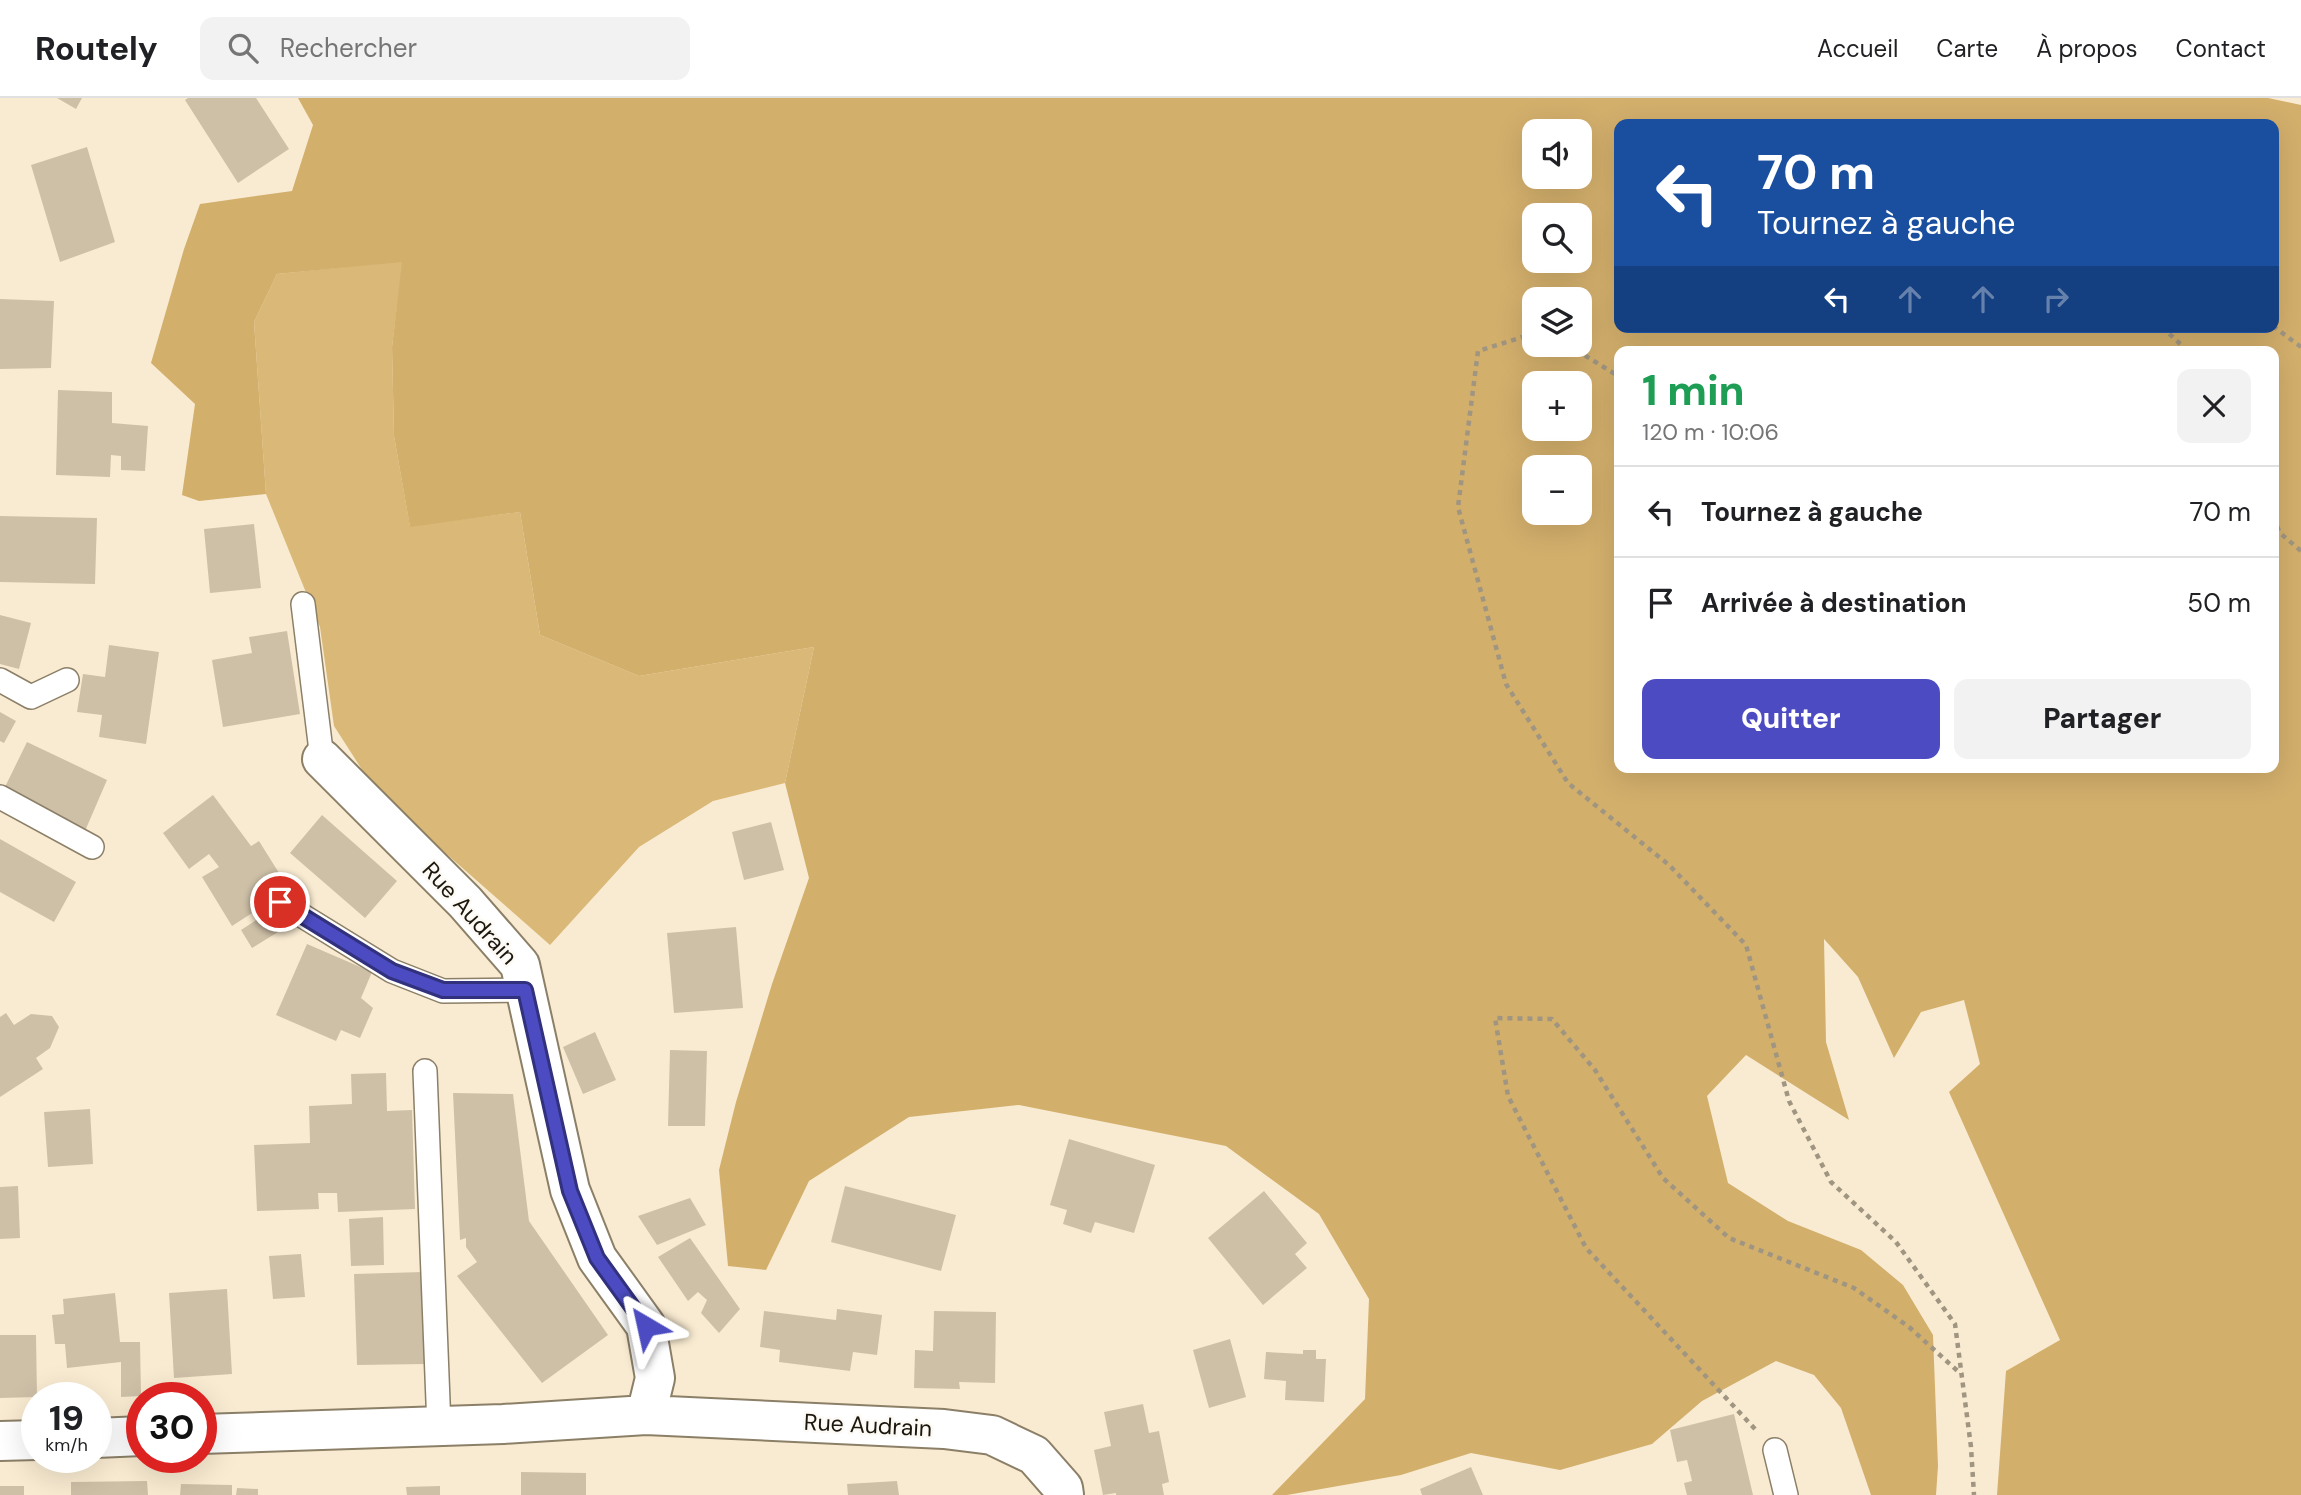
<!DOCTYPE html>
<html lang="fr">
<head>
<meta charset="utf-8">
<style>
  body { margin:0; font-family:"DM Sans",sans-serif; background:#f2f2f2; color:#202124; height:100vh; display:flex; flex-direction:column; font-size:26px; white-space:nowrap }
  * { box-sizing:border-box; margin:0 }
  p { font-size:23px; color:#757577 }
  .icon { flex:none; width:38px; height:38px; fill:none; stroke:currentColor; stroke-width:2; stroke-linecap:round; stroke-linejoin:round }
  .map { position:relative; flex:1; overflow:hidden }
  .drawer { position:absolute; left:1614px; top:248px; width:665px; height:427px; display:flex; flex-direction:column; background:#fff; border-radius:14px; box-shadow:0 7px 28px #0002 }
  .drawer>* { flex:none }
  .banner { position:absolute; left:1614px; top:21px; width:665px; height:214px; border-radius:14px; box-shadow:0 7px 28px #0002; background:#1a4fa0; color:#fff; overflow:hidden }
  .tools { position:absolute; left:1522px; top:21px; display:grid; gap:14px }
  .tools a { display:grid; place-items:center; width:70px; height:70px; border-radius:14px; background:#fff; box-shadow:0 7px 28px #0002; font-size:35px }
  .speed { position:absolute; left:21px; top:1284px; display:flex; gap:14px; font-size:35px; font-weight:700; text-align:center }
  .speed>* { display:grid; place-content:center; width:91px; height:91px; border-radius:50%; background:#fff; box-shadow:0 7px 28px #0002; line-height:1 }
  .speed small { font-size:18px; font-weight:400 }
  .speed .limit { border:10px solid #d22; background:#fff; color:#111 }
  .pin { position:absolute; display:grid; place-items:center; width:60px; height:60px; color:#fff; margin:-30px; border:4px solid #fff; border-radius:50%; box-shadow:0 2px 7px #0007 }
  .me { position:absolute; width:77px; margin:-38px; rotate:324deg; stroke-linejoin:round; filter:drop-shadow(0 0 5px #0008) }
  .turn { display:flex; align-items:center; gap:24px; height:147px; padding:0 28px; font-size:32px }
  .turn .icon { width:91px; height:91px; stroke-width:2.5 }
  .turn b { display:block; font-size:49px; line-height:60px }
  .lanes { display:flex; align-items:center; height:66px; padding:0 28px; background:#0003; justify-content:center; gap:35px; direction:ltr }
  .lanes .off { opacity:.35 }
  .round { display:grid; place-items:center; flex:none; width:74px; height:74px; border-radius:14px; background:#f2f2f2 }
  .summary { display:flex; align-items:center; justify-content:space-between; height:119px; padding:0 28px }
  h1 { font-size:42px; font-weight:800; line-height:52px; color:#1e9e55 }
  .cta { display:flex; gap:14px; margin-top:auto; padding:14px 28px }
  .cta a { flex:1; height:80px; border-radius:14px; background:#4c4bc1; color:#fff; font-size:28px; font-weight:800; line-height:80px; text-align:center }
  .cta a+a { background:#f2f2f2; color:#202124 }
  ul { padding:0; list-style:none }
  li { display:flex; align-items:center; gap:21px; height:91px; padding:0 28px; border-top:2px solid #e0e0e0 }
  li div { flex:1 }
  li b { display:block; font-size:26px }
  li em { font-style:normal }
  header { display:flex; align-items:center; gap:42px; box-sizing:border-box; height:98px; padding:0 35px; background:#fff; border-bottom:2px solid #e0e0e0 }
  header strong { font-size:33px }
  nav { display:flex; gap:38px; margin-inline-start:auto; font-size:24px }
  .search { width:490px; height:63px; background:#f2f2f2; display:flex; align-items:center; gap:18px; box-sizing:border-box; padding:0 24px; border-radius:14px; color:#757577; font-size:26px }
  .map>svg:first-child { display:block }
</style>
</head>
<body>
<header>
<strong>Routely</strong>
<div class="search"><svg class="icon" aria-label="search" viewBox="0 0 24 24"><circle cx="10" cy="10" r="6"/><path d="M15 15l6 6"/></svg>Rechercher</div>
<nav><a>Accueil</a><a>Carte</a><a>À propos</a><a>Contact</a></nav>
</header>
<div class="map">
<svg width="2301" height="1397" viewBox="0 0 2301 1397">
  <rect width="100%" height="100%" fill="#f9ebd1"/>
  <path fill="#dab878" d="M 403,163 L 392,249 L 394,338 L 410,428 L 520,414 L 540,537 L 639,578 L 814,549 L 785,685 L 713,703 L 639,749 L 550,847 L 377,695 L 334,628 L 320,529 L 266,396 L 254,224 L 277,176 Z"/>
  <path fill="#d3af6c" fill-rule="evenodd" d="M 298,0 L 2268,0 L 2301,7 L 2301,1397 L 1997,1397 L 2006,1273 L 2060,1242 L 1949,994 L 1980,966 L 1964,902 L 1921,914 L 1894,960 L 1858,879 L 1824,841 L 1826,944 L 1849,1022 L 1746,957 L 1707,998 L 1728,1085 L 1788,1123 L 1861,1152 L 1903,1187 L 1933,1237 L 1938,1368 L 1936,1397 L 1871,1397 L 1841,1310 L 1814,1277 L 1776,1263 L 1702,1303 L 1652,1346 L 1560,1372 L 1471,1355 L 1401,1377 L 1287,1397 L 1272,1397 L 1365,1301 L 1369,1201 L 1319,1116 L 1226,1048 L 1019,1007 L 909,1019 L 809,1083 L 766,1172 L 728,1168 L 719,1072 L 736,1004 L 772,886 L 809,780 L 785,685 L 814,549 L 639,578 L 540,537 L 520,414 L 410,429 L 394,338 L 392,249 L 402,164 L 277,176 L 254,224 L 266,396 L 199,403 L 182,397 L 195,306 L 151,265 L 184,151 L 200,106 L 292,93 L 313,27 ZM 1619,26 L 2273,26 L 2273,229 L 1619,229 ZM 1535,33 L 1580,33 L 1580,79 L 1535,79 ZM 1580,117 L 1580,163 L 1535,163 L 1535,117 ZM 1580,201 L 1580,247 L 1535,247 L 1535,201 ZM 1619,254 L 2273,254 L 2273,670 L 1619,670 ZM 1535,285 L 1580,285 L 1580,331 L 1535,331 ZM 1535,369 L 1580,369 L 1580,415 L 1535,415 Z"/>
  <path fill="#cec0a7" d="M 57,0 L 82,0 L 76,11 Z
    M 188,0 L 256,0 L 289,51 L 238,85 L 185,2 Z
    M 87,49 L 115,144 L 60,164 L 31,67 Z
    M 0,201 L 54,203 L 51,270 L 0,271 Z
    M 58,292 L 112,294 L 112,325 L 148,328 L 145,373 L 121,372 L 121,358 L 111,357 L 110,379 L 56,377 Z
    M 0,418 L 97,420 L 95,486 L 0,484 Z
    M 254,426 L 261,490 L 210,495 L 204,431 Z
    M 0,517 L 31,525 L 19,571 L 0,566 Z
    M 287,533 L 300,616 L 223,629 L 212,562 L 252,555 L 249,539 Z
    M 109,547 L 159,554 L 146,646 L 99,639 L 102,617 L 77,614 L 83,576 L 105,579 Z
    M 0,614 L 16,623 L 4,645 L 0,643 Z
    M 27,644 L 107,682 L 85,733 L 3,693 Z
    M 213,697 L 251,748 L 259,743 L 289,791 L 232,828 L 202,779 L 219,769 L 209,756 L 189,771 L 163,735 Z
    M 322,717 L 397,783 L 365,820 L 290,755 Z
    M 771,724 L 784,772 L 744,782 L 732,734 Z
    M 0,741 L 76,784 L 54,824 L 0,794 Z
    M 267,815 L 278,834 L 252,850 L 241,832 Z
    M 736,829 L 743,910 L 674,915 L 667,835 Z
    M 307,846 L 372,874 L 361,900 L 373,910 L 360,940 L 341,932 L 336,943 L 276,917 Z
    M 6,915 L 14,927 L 31,916 L 52,918 L 59,929 L 50,950 L 36,960 L 43,971 L 0,999 L 0,919 Z
    M 595,934 L 616,982 L 583,996 L 563,949 Z
    M 670,952 L 707,953 L 705,1028 L 668,1028 Z
    M 386,975 L 387,1013 L 412,1012 L 415,1111 L 338,1114 L 337,1095 L 318,1095 L 319,1111 L 257,1113 L 254,1047 L 310,1045 L 309,1008 L 352,1006 L 351,976 Z
    M 453,995 L 513,996 L 529,1123 L 608,1237 L 542,1285 L 457,1178 L 477,1164 L 466,1149 L 466,1140 L 460,1142 Z
    M 90,1011 L 93,1066 L 48,1069 L 44,1014 Z
    M 1069,1041 L 1155,1067 L 1134,1135 L 1095,1124 L 1091,1135 L 1063,1126 L 1067,1112 L 1050,1107 Z
    M 18,1088 L 20,1140 L 0,1141 L 0,1089 Z
    M 845,1088 L 956,1117 L 941,1173 L 831,1144 Z
    M 1264,1093 L 1307,1145 L 1295,1156 L 1307,1170 L 1263,1207 L 1208,1140 Z
    M 690,1100 L 706,1127 L 657,1147 L 638,1118 Z
    M 383,1119 L 384,1167 L 351,1168 L 349,1121 Z
    M 690,1140 L 740,1211 L 719,1235 L 701,1215 L 707,1202 L 698,1194 L 688,1203 L 658,1159 Z
    M 301,1156 L 305,1199 L 273,1201 L 269,1158 Z
    M 423,1174 L 425,1266 L 357,1267 L 354,1176 Z
    M 227,1191 L 232,1276 L 174,1280 L 169,1195 Z
    M 115,1195 L 120,1244 L 140,1244 L 141,1298 L 121,1299 L 121,1264 L 67,1270 L 65,1246 L 55,1246 L 52,1217 L 64,1216 L 63,1201 Z
    M 837,1211 L 882,1217 L 877,1257 L 853,1254 L 850,1273 L 779,1264 L 780,1252 L 760,1249 L 764,1213 L 836,1222 Z
    M 934,1213 L 996,1214 L 995,1285 L 959,1284 L 960,1291 L 914,1290 L 915,1252 L 933,1253 Z
    M 0,1237 L 36,1237 L 37,1299 L 0,1300 Z
    M 1230,1241 L 1246,1299 L 1209,1310 L 1193,1252 Z
    M 1303,1252 L 1316,1252 L 1316,1261 L 1326,1261 L 1324,1304 L 1285,1302 L 1286,1283 L 1264,1281 L 1266,1254 L 1303,1256 Z
    M 1143,1306 L 1149,1335 L 1159,1333 L 1169,1384 L 1162,1386 L 1164,1397 L 1116,1397 L 1116,1395 L 1103,1397 L 1094,1352 L 1111,1348 L 1104,1314 Z
    M 1734,1316 L 1753,1397 L 1687,1397 L 1684,1385 L 1692,1383 L 1687,1362 L 1677,1364 L 1670,1332 Z
    M 1471,1369 L 1483,1397 L 1422,1397 L 1420,1391 Z
    M 521,1374 L 586,1375 L 586,1397 L 521,1397 Z
    M 147,1383 L 148,1397 L 71,1397 L 71,1384 Z
    M 897,1383 L 899,1397 L 848,1397 L 847,1386 Z
    M 181,1386 L 232,1387 L 232,1397 L 180,1397 Z
    M 0,1388 L 24,1388 L 24,1397 L 0,1397 Z
    M 440,1388 L 440,1397 L 407,1397 L 406,1389 Z
    M 237,1390 L 258,1391 L 258,1397 L 236,1397 Z"/>
  <g fill="none" stroke-linecap="round" stroke-linejoin="round">
    <g stroke="#8b7f67" stroke-width="26">
      <path id="lane" d="M 303,506 L 322,661
        M 0,582 L 31,599 L 67,582
        M 0,699 L 92,749
        M 280,804 L 392,873 L 443,893 L 525,892
        M 425,973 L 439,1329
        M 1775,1352 L 1786,1397"/>
    </g>
    <g stroke="#8b7f67" stroke-width="42">
      <path id="street" d="M 322,661 L 465,804 L 520,867 L 570,1092 L 597,1160 L 646,1228 L 655,1280 L 646,1317
        M 201,1336 L 503,1326 L 646,1317 L 944,1331 L 992,1337 L 1034,1357 L 1063,1390 L 1064,1397
        M 96,1340 L 142,1338
        M 0,1343 L 37,1342"/>
    </g>
    <path stroke="#9f9581" stroke-width="4.5" stroke-dasharray="5 5" stroke-linecap="butt" d="M 2273,228 L 2301,249
      M 2162,229 L 2189,254
      M 1535,235 L 1478,253 L 1458,409 L 1506,586 L 1568,685 L 1669,767 L 1746,847 L 1789,1003 L 1831,1084 L 1896,1144 L 1955,1226 L 1971,1349 L 1974,1397
      M 1568,247 L 1615,276 L 1619,294
      M 2273,419 L 2280,435 L 2301,453
      M 1755,1331 L 1586,1150 L 1508,998 L 1495,920 L 1552,921 L 1595,972 L 1663,1080 L 1729,1140 L 1854,1190 L 1909,1229 L 1962,1277"/>
    <use href="#lane" stroke="#fff" stroke-width="23"/>
    <use href="#street" stroke="#fff" stroke-width="38"/>
  </g>
  <g fill="none" stroke-linecap="round" stroke-linejoin="round">
    <g stroke="#31317d" stroke-width="18">
      <path id="route" d="M 280,804 L 392,873 L 443,892 L 525,892 L 570,1093 L 597,1160 L 646,1228"/>
    </g>
    <use href="#route" stroke="#4c4bc1" stroke-width="12"/>
  </g>
  <g text-anchor="middle" stroke-width="5" stroke-linejoin="round" paint-order="stroke">
    <g font-size="23" fill="#1b170d" stroke="#fdfaf5">
      <text transform="translate(470 815) rotate(48)" y="8">Rue Audrain</text>
      <text transform="translate(868 1327) rotate(3)" y="8">Rue Audrain</text>
    </g>
  </g>
</svg>
<div class="tools">
<a><svg class="icon" aria-label="sound" viewBox="0 0 24 24"><path d="M4 9h4l5-4v14l-5-4H4zM17 9q2 3 0 6"/></svg></a>
<a><svg class="icon" aria-label="search" viewBox="0 0 24 24"><circle cx="10" cy="10" r="6"/><path d="M15 15l6 6"/></svg></a>
<a><svg class="icon" aria-label="layers" viewBox="0 0 24 24"><path d="M12 4l9 5-9 5-9-5zM3 14l9 5 9-5"/></svg></a>
<a>+</a>
<a>−</a>
</div>
<div class="speed"><div>19<small>km/h</small></div><div class="limit">30</div></div>
<div class="pin" style="left:280px;top:804px;background:#d93025"><svg class="icon" aria-label="arrive" viewBox="0 0 24 24"><path d="M6 21V4h12l-3 4 3 4H6"/></svg></div>
<svg class="me" style="left:646px;top:1228px" viewBox="-20 -20 40 40"><path d="M0-17L14 15 0 8-14 15z" fill="#4c4bc1" stroke="#fff" stroke-width="4"/></svg>
<div class="banner">
<div class="turn"><svg class="icon" aria-label="left" viewBox="0 0 24 24"><path d="M17 20v-9H6M10 6l-5 5 5 5"/></svg><div><b>70 m</b>Tournez à gauche</div></div>
<div class="lanes"><svg class="icon" aria-label="left" viewBox="0 0 24 24"><path d="M17 20v-9H6M10 6l-5 5 5 5"/></svg><svg class="icon off" aria-label="ahead" viewBox="0 0 24 24"><path d="M12 20V5M6 11l6-6 6 6"/></svg><svg class="icon off" aria-label="ahead" viewBox="0 0 24 24"><path d="M12 20V5M6 11l6-6 6 6"/></svg><svg class="icon off" aria-label="right" viewBox="0 0 24 24"><path d="M7 20v-9h11M14 6l5 5-5 5"/></svg></div>
</div>
<section class="drawer">
<div class="summary"><div><h1>1 min</h1><p>120 m · 10:06</p></div><a class="round"><svg class="icon" aria-label="close" viewBox="0 0 24 24"><path d="M6 6l12 12M18 6L6 18"/></svg></a></div>
<ul>
<li><svg class="icon" aria-label="left" viewBox="0 0 24 24"><path d="M17 20v-9H6M10 6l-5 5 5 5"/></svg><div><b>Tournez à gauche</b></div><em>70 m</em></li>
<li><svg class="icon" aria-label="arrive" viewBox="0 0 24 24"><path d="M6 21V4h12l-3 4 3 4H6"/></svg><div><b>Arrivée à destination</b></div><em>50 m</em></li>
</ul>
<div class="cta"><a>Quitter</a><a>Partager</a></div>
</section>
</div>
</body>
</html>
